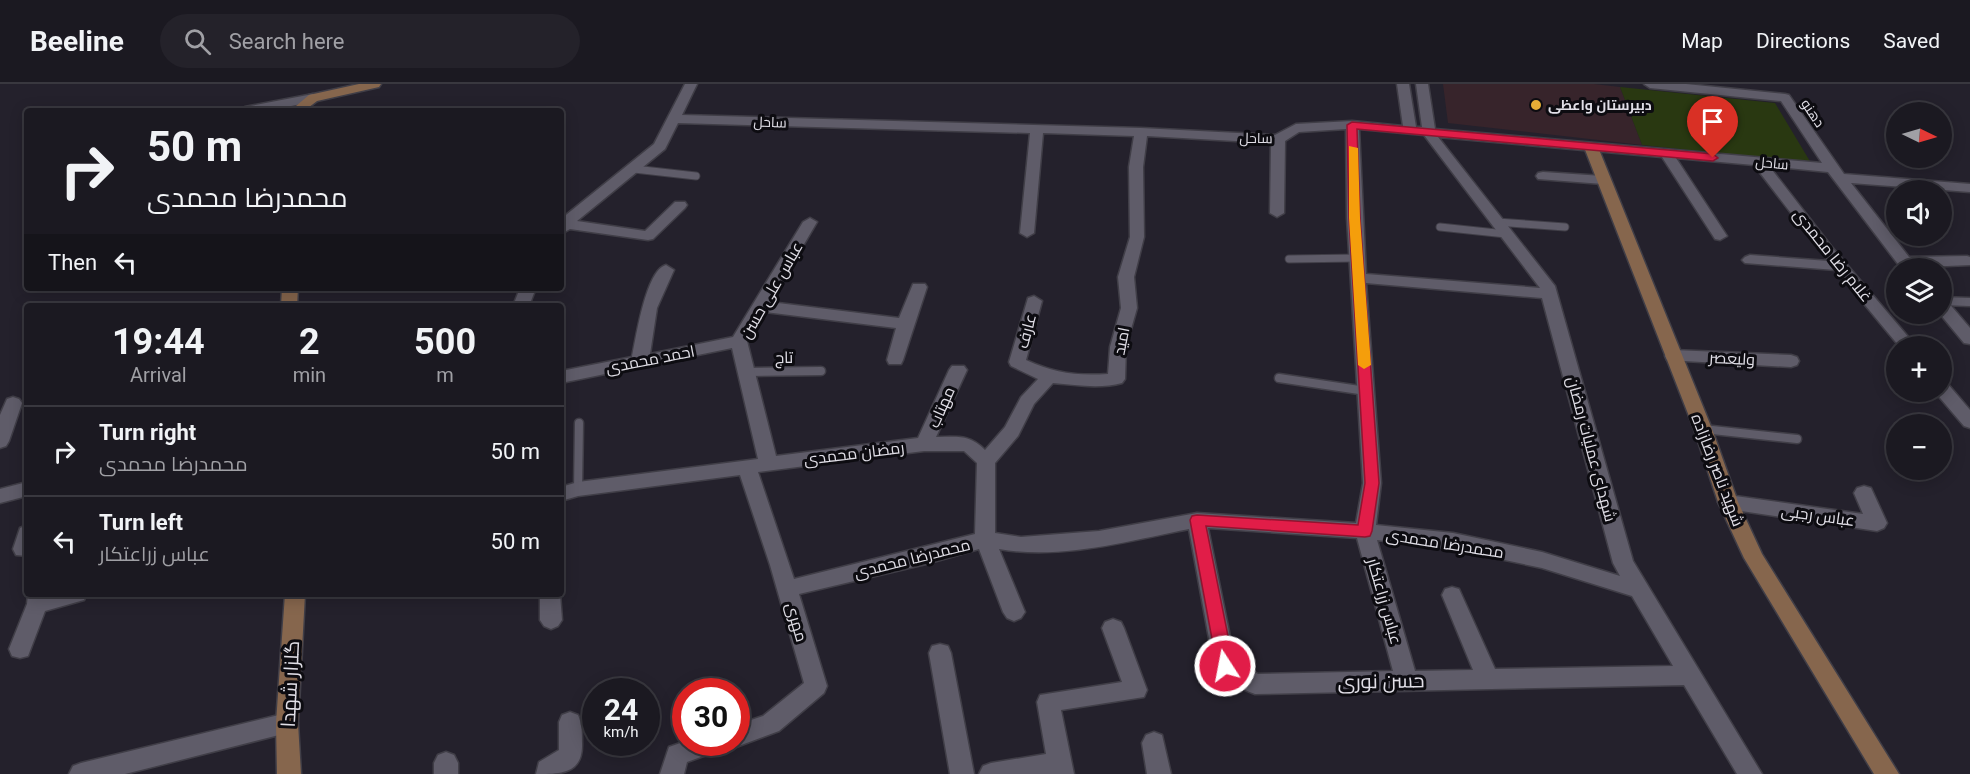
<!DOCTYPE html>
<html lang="en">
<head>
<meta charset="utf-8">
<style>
  body { margin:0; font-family:Roboto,Cairo,sans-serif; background:#24222a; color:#f1f3f6; height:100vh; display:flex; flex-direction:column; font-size:22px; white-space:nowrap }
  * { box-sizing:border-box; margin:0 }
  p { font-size:20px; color:#a0a0a5 }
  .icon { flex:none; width:33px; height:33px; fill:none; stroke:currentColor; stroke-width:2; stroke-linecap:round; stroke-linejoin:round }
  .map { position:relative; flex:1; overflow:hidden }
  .side { position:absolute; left:24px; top:219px; width:540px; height:294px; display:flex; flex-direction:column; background:#1b1921; border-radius:6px; box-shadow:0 3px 15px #0003,0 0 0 2px #39383f }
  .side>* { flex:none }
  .guide { position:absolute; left:24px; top:24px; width:540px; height:183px; border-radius:6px; box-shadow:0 3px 15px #0003,0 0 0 2px #39383f; background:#1b1921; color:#f1f3f6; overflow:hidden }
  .needle { width:39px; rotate:95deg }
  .tools { position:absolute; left:1886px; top:18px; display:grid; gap:12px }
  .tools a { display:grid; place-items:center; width:66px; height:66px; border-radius:50%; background:#1b1921; box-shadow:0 3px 15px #0003,0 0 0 2px #39383f; font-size:30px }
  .speed { position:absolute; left:582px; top:594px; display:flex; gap:12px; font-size:30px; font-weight:700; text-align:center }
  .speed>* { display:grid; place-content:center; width:78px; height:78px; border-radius:50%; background:#1b1921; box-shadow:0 3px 15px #0003,0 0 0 2px #39383f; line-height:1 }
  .speed small { font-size:15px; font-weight:400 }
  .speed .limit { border:9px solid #d22; background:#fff; color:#111 }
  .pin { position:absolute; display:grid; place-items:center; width:51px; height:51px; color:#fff; margin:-62px -26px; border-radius:50% 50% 50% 0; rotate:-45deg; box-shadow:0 0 6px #0007 }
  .pin .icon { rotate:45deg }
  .me { position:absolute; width:66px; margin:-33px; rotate:349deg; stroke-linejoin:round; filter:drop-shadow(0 0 4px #0008) }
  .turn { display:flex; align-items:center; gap:21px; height:126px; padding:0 24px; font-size:27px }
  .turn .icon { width:78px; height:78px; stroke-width:2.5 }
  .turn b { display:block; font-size:42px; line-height:51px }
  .then { display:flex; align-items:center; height:57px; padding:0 24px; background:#0003; gap:12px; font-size:22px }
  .eta { display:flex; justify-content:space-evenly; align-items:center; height:102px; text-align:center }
  .eta b { font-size:36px; font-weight:700; line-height:42px }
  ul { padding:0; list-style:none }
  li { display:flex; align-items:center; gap:18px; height:90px; padding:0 24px; border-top:2px solid #39383f }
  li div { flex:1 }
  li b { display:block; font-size:22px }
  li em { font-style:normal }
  header { display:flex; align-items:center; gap:36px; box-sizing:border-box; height:84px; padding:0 30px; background:#1b1921; border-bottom:2px solid #39383f }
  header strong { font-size:28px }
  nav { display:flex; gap:33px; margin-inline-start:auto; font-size:21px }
  .search { width:420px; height:54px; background:#24222a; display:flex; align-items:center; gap:15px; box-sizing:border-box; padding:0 21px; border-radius:33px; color:#a0a0a5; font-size:22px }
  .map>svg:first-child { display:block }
</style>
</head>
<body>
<header>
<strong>Beeline</strong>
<div class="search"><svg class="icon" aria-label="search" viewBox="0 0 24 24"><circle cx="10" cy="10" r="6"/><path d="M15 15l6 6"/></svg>Search here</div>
<nav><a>Map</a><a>Directions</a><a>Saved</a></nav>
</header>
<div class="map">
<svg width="1970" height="690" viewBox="0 0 1970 690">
  <rect width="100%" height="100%" fill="#24212c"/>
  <path fill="#37242b" d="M 1443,0 L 1594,0 L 1620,3 L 1642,61 L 1448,39 Z"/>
  <path fill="#293811" d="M 1620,3 L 1775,19 L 1811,79 L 1642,61 Z"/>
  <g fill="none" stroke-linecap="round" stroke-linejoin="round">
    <g stroke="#403e47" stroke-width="9">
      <path id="lane-far1" d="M 634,85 L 696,92
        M 1497,138 L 1565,143
        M 1440,143 L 1506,150
        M 1289,175 L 1357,174"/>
    </g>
    <g stroke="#403e47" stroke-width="11">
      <path id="lane" d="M 1941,217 L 1970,218
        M 748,288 L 821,287
        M 1279,294 L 1366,307
        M 1703,345 L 1797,355
        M 578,405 L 579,339"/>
    </g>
    <g stroke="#403e47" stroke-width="3">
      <path id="street" d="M 685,0 L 697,0 L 682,31 L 1141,44 L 1275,51 L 1296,40 L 1352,37 L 1403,42 L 1397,0 L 1409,0 L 1416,43 L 1422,43 L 1416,0 L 1428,0 L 1435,45 L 1822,79 L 1781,17 L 1650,4 L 1644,0 L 1686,0 L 1785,10 L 1789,11 L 1844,90 L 1970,100 L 1970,108 L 1851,99 L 1909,173 L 1967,172 L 1970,173 L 1970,181 L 1901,184 L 1828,88 L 1769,82 L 1831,162 L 1916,262 L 1899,262 L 1836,186 L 1745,179 L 1742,176 L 1745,173 L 1750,171 L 1828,177 L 1754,81 L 1676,74 L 1727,152 L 1720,156 L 1715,155 L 1662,73 L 1438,53 L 1555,202 L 1633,477 L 1762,690 L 1737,690 L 1684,601 L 1255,610 C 1242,605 1220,595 1214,582 L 1189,445 C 1128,457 1061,476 999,465 L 1025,528 L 1021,534 L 1014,537 L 1007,534 L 1003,528 L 979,465 L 926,480 L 799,510 L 827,602 L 824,609 L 779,647 L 736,663 L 727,658 L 736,658 L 736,641 L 763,632 L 804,599 L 770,481 L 740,391 L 578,412 L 561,417 L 561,403 L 578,398 L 758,375 L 732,264 L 561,299 L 561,287 L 632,273 C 636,254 646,186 666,181 L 674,186 L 657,224 L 650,270 L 733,253 L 803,138 L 810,134 L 817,138 L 770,218 L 899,234 L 913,200 L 925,200 L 927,203 L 903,276 L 901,280 L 889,280 L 887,276 L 896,244 L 765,228 L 747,257 L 776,372 L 918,354 L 949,286 L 952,282 L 964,282 L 967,286 L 936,353 C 958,353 969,350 985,366 L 1005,343 L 1021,313 L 1038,295 L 1011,282 L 1009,278 L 1028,214 L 1034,212 L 1042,217 L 1026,276 C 1055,289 1075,292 1108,290 L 1110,263 L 1121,224 L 1118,193 L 1130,153 L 1129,83 L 1134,52 L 1043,49 L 1034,149 L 1027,153 L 1020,149 L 1030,49 L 678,39 L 665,65 L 577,137 L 645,147 L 675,118 L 685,118 L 687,121 L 685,124 L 653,155 L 648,156 L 570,145 L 561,150 L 561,135 L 654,60 ZM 1346,45 L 1347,134 L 1363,399 L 1356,439 L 1197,429 L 1099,447 L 1021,453 L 995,449 L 995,379 L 1018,352 L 1034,320 L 1053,299 C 1076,301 1100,305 1122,299 L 1125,295 L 1126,263 L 1137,224 L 1134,193 L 1144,153 L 1143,83 L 1147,52 L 1271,59 L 1270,129 L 1277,133 L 1284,129 L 1285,57 L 1299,48 ZM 1359,45 L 1424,51 L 1540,204 L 1366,190 ZM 1366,199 L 1542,214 L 1613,479 L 1620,492 L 1542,468 L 1453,449 L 1376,441 L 1381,399 ZM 924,367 L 964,367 L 977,379 L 975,450 L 794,495 L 758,388 ZM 1208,444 L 1357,454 L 1393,587 L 1258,590 L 1235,577 ZM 1377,456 L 1453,465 L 1542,484 L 1632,512 L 1673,582 L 1495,585 L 1459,505 L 1452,503 L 1445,505 L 1442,511 L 1473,586 L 1415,587 Z
        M 313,10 L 319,14 L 317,17 L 265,27 L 239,27 L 245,23 Z
        M 1543,88 L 1603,92 L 1610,96 L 1603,100 L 1538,95 L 1536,92 L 1538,89 Z
        M 520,204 L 536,204 L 529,222 L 513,222 Z
        M 1941,216 L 1947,217 L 1970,244 L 1970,260 L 1964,259 L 1940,230 Z
        M 1673,266 L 1791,271 L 1797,273 L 1799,277 L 1797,281 L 1791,283 L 1667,276 L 1665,272 L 1667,268 Z
        M 1941,297 L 1947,299 L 1970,326 L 1970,344 L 1964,342 L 1935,308 L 1941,308 Z
        M 13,313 L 19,315 L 22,319 L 9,357 L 6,362 L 0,364 L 0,331 L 7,315 Z
        M 27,398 L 27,412 L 0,419 L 0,405 Z
        M 1864,402 L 1871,404 L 1887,439 L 1884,444 L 1877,447 L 1728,425 L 1721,423 L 1718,418 L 1721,413 L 1728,411 L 1863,430 L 1854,409 L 1857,404 Z
        M 27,441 L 27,472 L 16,471 L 13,465 L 20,444 Z
        M 28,510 L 87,510 L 84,516 L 45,527 L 28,572 L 20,574 L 12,572 L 9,565 L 27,520 Z
        M 540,510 L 560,510 L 562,536 L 558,542 L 551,545 L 544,542 L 540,536 Z
        M 1113,535 L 1121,538 L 1124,544 L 1147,606 L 1144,613 L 1061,626 L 1074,690 L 979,690 L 983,682 L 991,679 L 1046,670 L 1037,618 L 1040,611 L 1122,598 L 1102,544 L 1105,538 Z
        M 940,560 L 948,562 L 951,569 L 974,690 L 950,690 L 929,569 L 932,562 Z
        M 570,628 L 578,631 C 582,640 582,649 582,659 C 583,690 561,690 536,690 L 539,678 L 559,666 L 559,638 L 562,631 Z
        M 287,629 L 295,632 L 298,639 L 295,646 L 287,649 L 125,690 L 69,690 L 73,682 L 81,679 Z
        M 1154,648 L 1162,651 L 1171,690 L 1147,690 L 1142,659 L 1146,651 Z
        M 686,657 L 726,658 L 723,665 L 687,678 L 684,690 L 660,690 L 669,663 Z
        M 446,668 L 454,671 L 458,679 L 458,690 L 434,690 L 434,679 L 438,671 Z"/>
    </g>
    <g stroke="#403e47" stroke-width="3">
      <path id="secondary" d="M 359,0 L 381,0 L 379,3 L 317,17 L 304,27 L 290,27 L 309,11 Z
        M 1591,59 L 1598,63 L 1712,345 L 1738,418 L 1762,470 L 1899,690 L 1874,690 L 1744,474 L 1718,418 L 1694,345 L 1584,63 Z
        M 282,204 L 298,204 L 297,222 L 281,222 Z
        M 285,510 L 305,510 L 298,639 L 301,690 L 277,690 L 276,639 Z"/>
    </g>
    <use href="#lane-far1" stroke="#5f5c69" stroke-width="7"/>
    <use href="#lane" stroke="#5f5c69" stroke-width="8"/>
    <use href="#street" fill="#5f5c69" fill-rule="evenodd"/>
    <use href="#secondary" fill="#86664d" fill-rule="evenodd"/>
  </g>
  <path fill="#e11d48" stroke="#92132f" stroke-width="1.5" d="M 1352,38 L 1713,70 L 1718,74 L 1713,77 L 1357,45 L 1360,134 L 1379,399 L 1372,447 L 1370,452 L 1365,453 L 1206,442 L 1234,582 L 1231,587 L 1225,589 L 1219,587 L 1217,582 L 1190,436 L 1192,432 L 1197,431 L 1358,441 L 1365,399 L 1349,134 L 1347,41 Z"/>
  <path fill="#f59e0b" d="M 1349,62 L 1358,64 L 1360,134 L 1371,281 L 1364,285 L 1358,281 L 1349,134 Z"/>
  <circle fill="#e6ad36" stroke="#0d0c11" stroke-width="2" cx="1536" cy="21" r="6"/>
  <g text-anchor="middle" stroke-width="6" stroke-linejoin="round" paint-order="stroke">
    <g font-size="14" font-weight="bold" fill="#e1dfe7" stroke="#0d0c11" text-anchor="start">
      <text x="1548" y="26">دبیرستان واعظی</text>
    </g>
    <g font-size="14" fill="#e1dfe7" stroke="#0d0c11">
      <text transform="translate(1813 29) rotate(56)" y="5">دهنو</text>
      <text transform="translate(770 38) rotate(2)" y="5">ساحل</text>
      <text transform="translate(1256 54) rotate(1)" y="5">ساحل</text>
      <text transform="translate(1772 79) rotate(5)" y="5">ساحل</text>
    </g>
    <g font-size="16" fill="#e1dfe7" stroke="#0d0c11">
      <text transform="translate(1833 171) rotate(51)" y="6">غلام رضا محمدی</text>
      <text transform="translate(771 206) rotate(-60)" y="6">عباس علی حسن</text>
      <text transform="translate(1026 247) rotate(-75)" y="6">عارف</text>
      <text transform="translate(1121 257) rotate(-79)" y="6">امید</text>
      <text transform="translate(784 273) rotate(-1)" y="6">تاج</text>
      <text transform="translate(1732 274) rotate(3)" y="6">ولیعصر</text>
      <text transform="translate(650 275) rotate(-11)" y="6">احمد محمدی</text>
      <text transform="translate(941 323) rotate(-66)" y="6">مهتاب</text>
      <text transform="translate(1592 365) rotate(75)" y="6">شهدای عملیات رمضان</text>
      <text transform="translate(854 369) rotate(-7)" y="6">رمضان محمدی</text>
      <text transform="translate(1718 386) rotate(69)" y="6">شهید ناصر رضازاده</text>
      <text transform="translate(1818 431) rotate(8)" y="6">عباس رجبی</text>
      <text transform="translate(1445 459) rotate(9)" y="6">محمدرضا محمدی</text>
      <text transform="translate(912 474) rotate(-14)" y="6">محمدرضا محمدی</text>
      <text transform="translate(1385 517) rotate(74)" y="6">عباس زراعتکار</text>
      <text transform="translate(797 538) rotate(74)" y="6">مهری</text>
    </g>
    <g font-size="20" fill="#e1dfe7" stroke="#0d0c11">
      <text transform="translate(1381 597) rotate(-1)" y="7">حسن نوری</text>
      <text transform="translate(290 600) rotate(-87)" y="7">گلزار شهدا</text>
    </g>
  </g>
</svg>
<div class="tools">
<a><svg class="needle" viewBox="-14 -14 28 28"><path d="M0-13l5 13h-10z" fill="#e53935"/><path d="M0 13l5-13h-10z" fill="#a0a0a5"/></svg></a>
<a><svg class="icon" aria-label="sound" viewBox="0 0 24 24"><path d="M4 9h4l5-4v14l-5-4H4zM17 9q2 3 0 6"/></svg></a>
<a><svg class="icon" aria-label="layers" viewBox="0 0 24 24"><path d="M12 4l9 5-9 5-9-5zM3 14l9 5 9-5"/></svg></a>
<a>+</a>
<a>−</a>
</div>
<div class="speed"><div>24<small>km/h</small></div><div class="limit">30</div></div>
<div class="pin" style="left:1713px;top:74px;background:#d93025"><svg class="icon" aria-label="arrive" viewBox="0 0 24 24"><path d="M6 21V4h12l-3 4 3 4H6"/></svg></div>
<svg class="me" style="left:1225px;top:582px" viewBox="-20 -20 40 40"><circle r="17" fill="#e11d48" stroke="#fff" stroke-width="3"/><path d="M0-11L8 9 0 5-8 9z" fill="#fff"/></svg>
<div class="guide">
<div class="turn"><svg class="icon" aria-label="right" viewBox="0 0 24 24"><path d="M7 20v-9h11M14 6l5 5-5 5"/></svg><div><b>50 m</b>محمدرضا محمدی</div></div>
<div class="then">Then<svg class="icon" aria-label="left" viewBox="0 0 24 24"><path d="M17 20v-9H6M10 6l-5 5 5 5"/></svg></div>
</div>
<section class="side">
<div class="eta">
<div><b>19:44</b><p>Arrival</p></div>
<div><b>2</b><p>min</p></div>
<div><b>500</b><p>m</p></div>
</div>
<ul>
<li><svg class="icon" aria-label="right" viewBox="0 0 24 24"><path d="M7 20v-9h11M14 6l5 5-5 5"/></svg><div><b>Turn right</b><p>محمدرضا محمدی</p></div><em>50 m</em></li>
<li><svg class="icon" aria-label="left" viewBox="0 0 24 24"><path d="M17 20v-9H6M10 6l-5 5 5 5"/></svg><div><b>Turn left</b><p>عباس زراعتکار</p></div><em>50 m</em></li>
</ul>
</section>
</div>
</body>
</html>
